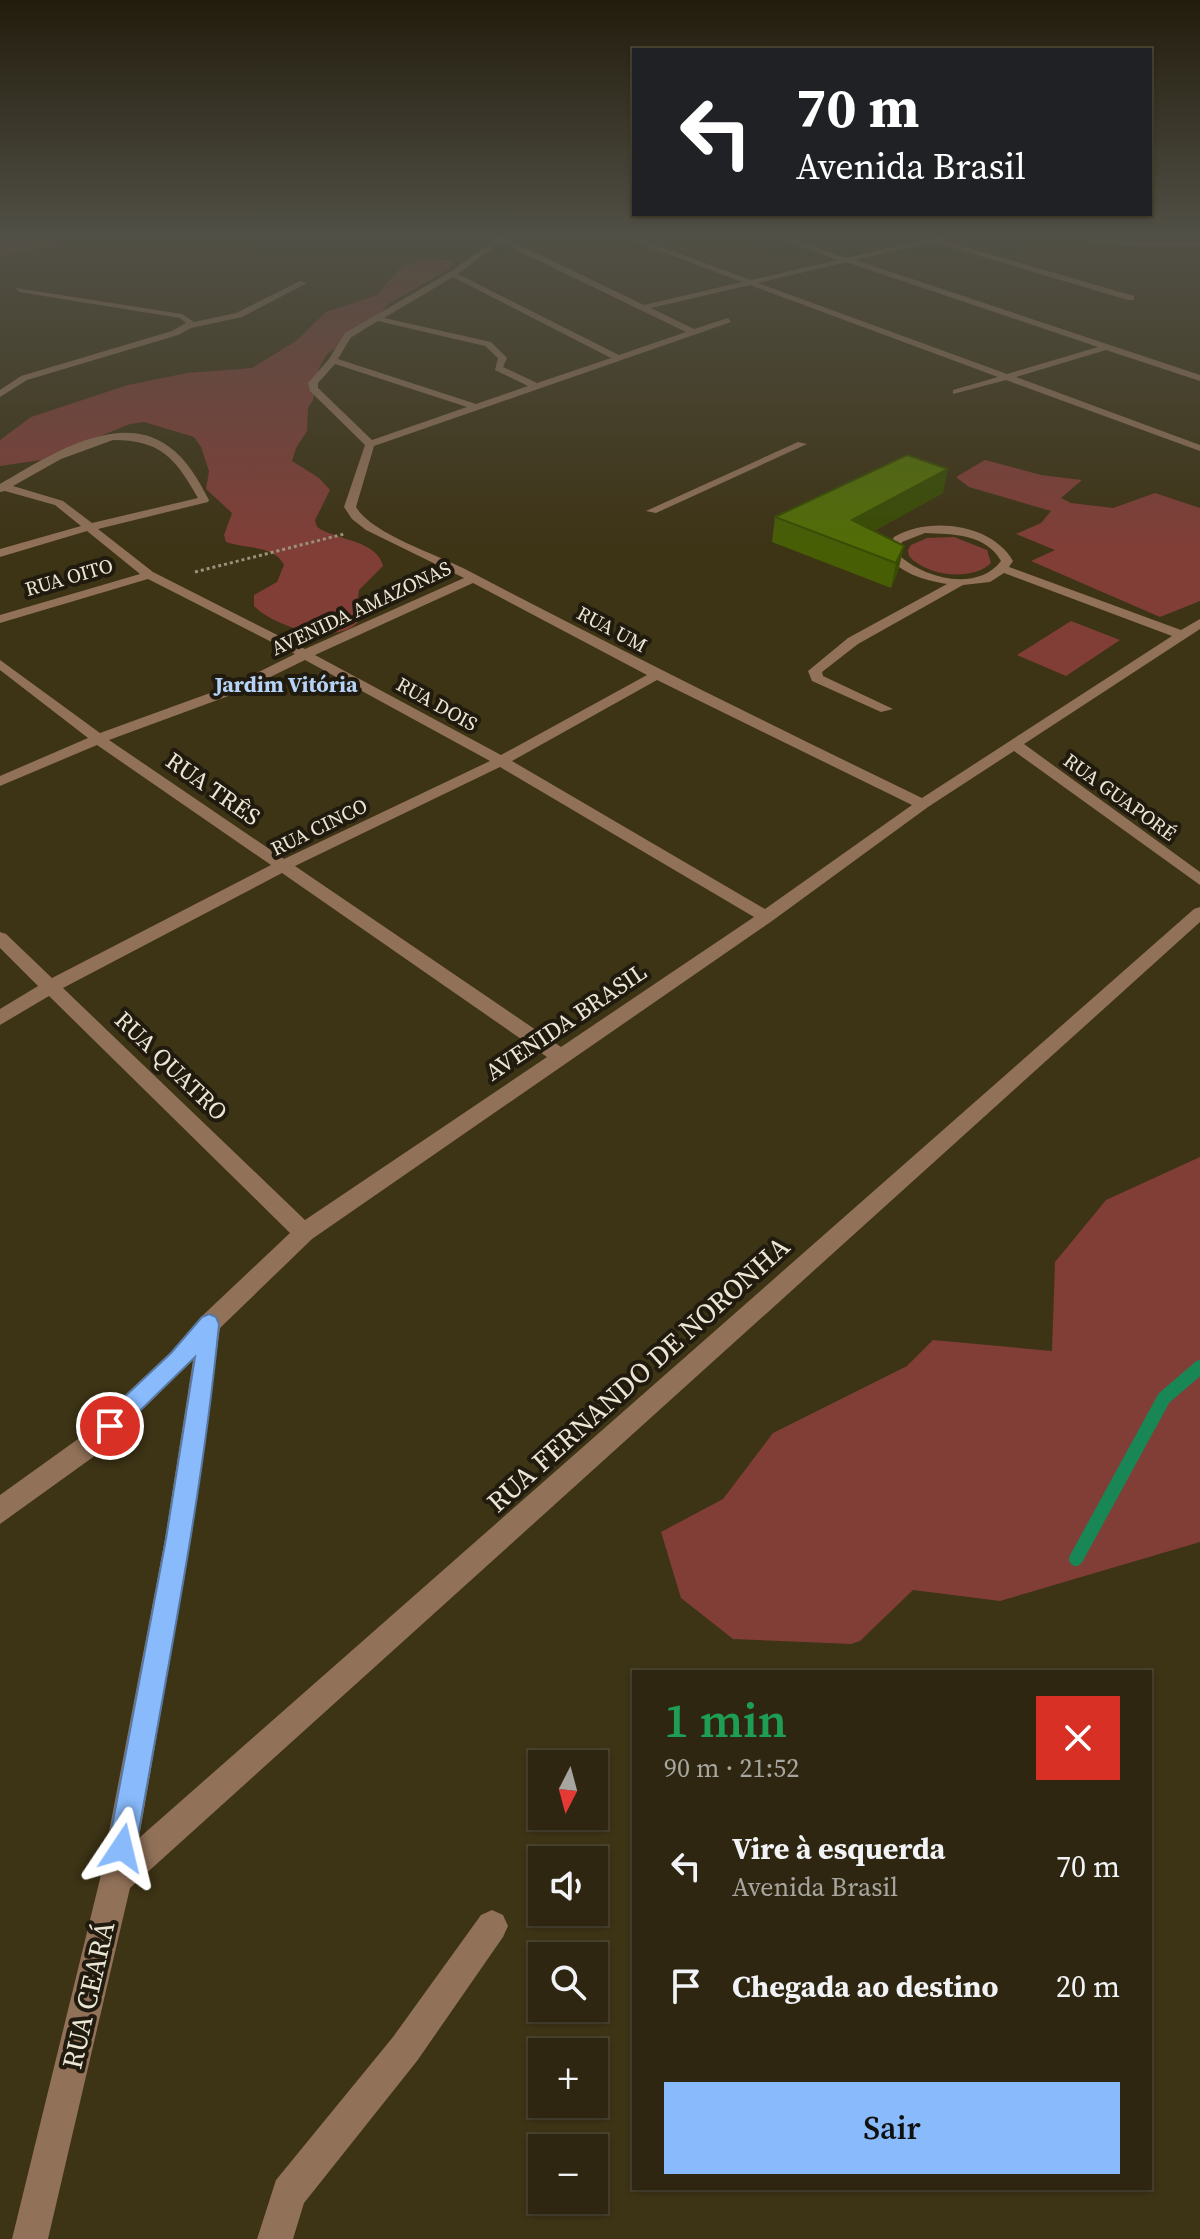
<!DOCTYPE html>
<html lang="pt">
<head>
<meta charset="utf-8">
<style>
  body { margin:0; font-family:"Source Serif 4",serif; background:#362e19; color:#f1f3f6; height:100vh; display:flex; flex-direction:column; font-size:30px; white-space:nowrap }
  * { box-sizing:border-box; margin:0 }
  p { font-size:26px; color:#a7a59f }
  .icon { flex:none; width:44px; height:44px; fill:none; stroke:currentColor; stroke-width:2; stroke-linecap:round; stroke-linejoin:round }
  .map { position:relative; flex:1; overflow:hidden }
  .side { position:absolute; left:632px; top:1670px; width:520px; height:520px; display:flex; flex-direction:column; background:#2e2610; border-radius:0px; box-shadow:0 2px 6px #0004,0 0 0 2px #494330 }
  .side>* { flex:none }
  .banner { position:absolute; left:632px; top:48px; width:520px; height:168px; border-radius:0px; box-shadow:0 2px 6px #0004,0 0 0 2px #494330; background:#202124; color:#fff; overflow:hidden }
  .needle { width:52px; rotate:186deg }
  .buttons { position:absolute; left:528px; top:1750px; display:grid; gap:16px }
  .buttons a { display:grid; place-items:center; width:80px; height:80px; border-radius:0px; background:#2e2610; box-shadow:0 2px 6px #0004,0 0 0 2px #494330; font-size:40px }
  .pin { position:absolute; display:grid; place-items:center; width:68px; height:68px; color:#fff; margin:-34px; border:4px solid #fff; border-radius:50%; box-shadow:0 2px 8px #0007 }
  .me { position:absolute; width:88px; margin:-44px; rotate:10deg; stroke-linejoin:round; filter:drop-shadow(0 0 6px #0008) }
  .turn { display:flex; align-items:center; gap:28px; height:168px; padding:0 32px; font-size:36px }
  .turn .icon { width:104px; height:104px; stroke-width:2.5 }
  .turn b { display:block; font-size:56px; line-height:68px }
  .round { display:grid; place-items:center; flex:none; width:84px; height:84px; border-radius:0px; background:#362e19 }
  .overview { display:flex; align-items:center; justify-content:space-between; height:136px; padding:0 32px }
  h1 { font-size:48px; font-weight:600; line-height:60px; color:#1e9e55 }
  .button { display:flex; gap:16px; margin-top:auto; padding:16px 32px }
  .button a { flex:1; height:92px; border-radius:0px; background:#88bafc; color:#111; font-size:32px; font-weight:600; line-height:92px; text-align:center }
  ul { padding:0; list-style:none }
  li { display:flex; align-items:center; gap:24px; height:120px; padding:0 32px }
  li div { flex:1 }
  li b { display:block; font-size:30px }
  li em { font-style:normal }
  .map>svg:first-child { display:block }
</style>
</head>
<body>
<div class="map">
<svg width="1200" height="2239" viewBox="0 0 1200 2239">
  <rect width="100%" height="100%" fill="#3d3315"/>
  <path fill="#803e37" d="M 0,235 L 71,235 L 72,236 L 62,243 L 0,256 Z
    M 426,259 L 448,260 L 454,263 L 449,269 L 390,303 L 362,331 L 327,354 L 319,368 L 313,400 L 308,408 L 307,431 L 296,448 L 292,461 L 319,478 L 330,490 L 315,520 L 317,527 C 338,541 377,540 383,566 L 359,590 L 358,598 L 365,606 C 358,653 277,630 254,606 L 254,595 L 277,582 L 284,565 C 275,545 245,549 226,542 L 224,535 L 232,513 L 206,489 L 209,471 L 201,447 L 194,437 L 144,422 L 130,424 L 41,460 L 0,466 L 0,440 L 31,417 L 128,385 L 187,373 L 252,368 L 296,341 L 326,312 L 377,295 L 402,266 Z
    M 985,460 L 1041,475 L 1082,480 L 1061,498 L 1071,503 L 1113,508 L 1155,493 L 1200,508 L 1200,601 L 1160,617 L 1031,561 L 1055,550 L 1016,534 L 1041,523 L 1051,511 L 969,487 L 956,477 Z
    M 954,537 L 987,550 L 991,563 C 971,582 926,576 909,556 L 908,550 L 911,545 L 927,538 Z
    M 1071,621 L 1120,640 L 1066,676 L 1017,655 Z
    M 1200,1157 L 1200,1542 L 1000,1601 L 913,1590 L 860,1641 L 851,1644 L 733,1639 L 681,1598 L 661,1532 L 723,1499 L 773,1433 L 907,1366 L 933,1340 L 1052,1351 L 1055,1262 L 1106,1200 Z"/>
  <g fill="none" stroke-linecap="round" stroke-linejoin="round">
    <path stroke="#198655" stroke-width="14" d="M 1076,1559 L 1164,1398 L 1200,1367"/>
    <path stroke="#9a927b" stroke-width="3" stroke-dasharray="3 3" stroke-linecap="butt" d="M 195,572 L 344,534"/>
    <path fill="#917158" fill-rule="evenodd" d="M 488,235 L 503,237 L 644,305 L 742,282 L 618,235 L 628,235 L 751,280 L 838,260 L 769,235 L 779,235 L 847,258 L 943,235 L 955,235 L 941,240 L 1134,296 L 1134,300 L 1128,300 L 933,242 L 855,260 L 1200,375 L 1200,381 L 1106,350 L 1016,377 L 1200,445 L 1200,451 L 1006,380 L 953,394 L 953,390 L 998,377 L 750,285 L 651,308 L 694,329 L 728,318 L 731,322 L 374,446 L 356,507 C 372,534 436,554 465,569 C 616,648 769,724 922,798 L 1172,636 L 1004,573 L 990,582 L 963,585 L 858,644 L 822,672 L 823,676 L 893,709 L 881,712 L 812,681 L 808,671 L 848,638 L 947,584 C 922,580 901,573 885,554 L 894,537 C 930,516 992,524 1013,561 L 1009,567 L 1181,630 L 1200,619 L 1200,629 L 1024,744 L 1200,872 L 1200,885 L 1014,751 L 928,807 L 772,921 L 312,1239 L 220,1328 L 191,1539 L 139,1838 L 1194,909 L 1200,907 L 1200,922 L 130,1888 L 48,2239 L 12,2239 L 100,1879 L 165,1539 L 193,1360 L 96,1455 L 0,1524 L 0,1495 L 78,1439 L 171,1352 L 201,1317 L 290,1233 L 49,996 L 0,1025 L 0,1009 L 38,986 L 0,948 L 0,932 L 6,934 L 52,978 L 271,865 L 97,745 L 0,786 L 0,776 L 88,738 L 0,670 L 0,660 L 100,733 L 232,685 L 295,654 L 148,579 L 0,623 L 0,615 L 140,574 L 87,531 L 0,557 L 0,549 L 81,526 L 55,505 L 5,491 L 0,492 L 0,484 C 44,459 117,409 168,446 C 188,460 198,480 209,500 L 208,502 L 98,529 L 153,572 L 305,649 L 464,578 L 366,530 L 352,519 L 344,507 L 365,445 L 310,391 L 308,383 L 329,359 L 345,333 L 450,272 L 495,240 ZM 500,242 L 686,332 L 619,355 L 458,274 ZM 846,262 L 1098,347 L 1007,374 L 758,283 ZM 453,277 L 611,358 L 537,383 L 503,367 L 507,358 L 491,342 L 384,318 ZM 378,321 L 485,346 L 498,358 L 495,370 L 528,386 L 476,404 L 338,359 L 351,337 ZM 335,364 L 467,407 L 372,440 L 318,388 L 318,383 ZM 113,440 C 161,440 175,458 198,498 L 92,523 L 63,501 L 13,486 L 61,459 ZM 925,533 C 953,534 986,534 1001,561 C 977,593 921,578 897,553 L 902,542 ZM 473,583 L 647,675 L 501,755 L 315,655 ZM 305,660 L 490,761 L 284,859 L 109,740 L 242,691 ZM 657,680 L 912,805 L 765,909 L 512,761 ZM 500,767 L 754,917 L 561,1047 L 295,866 ZM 282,873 L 547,1057 L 305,1220 L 63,988 Z
      M 1064,235 L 1098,240 L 1200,243 L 1200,247 L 1098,244 Z
      M 300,281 L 307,283 L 242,317 L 191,328 L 178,335 L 27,380 L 0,397 L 0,390 L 21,376 L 172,331 L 186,323 L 180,318 L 19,292 L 16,288 L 182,314 L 194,322 L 236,313 Z
      M 798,442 L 807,444 L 656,513 L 646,511 Z
      M 492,1910 L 503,1915 L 508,1926 L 503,1937 L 417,2061 L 304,2203 L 293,2239 L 257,2239 L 276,2180 L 393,2037 L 481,1915 Z"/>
  </g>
  <path fill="#475e05" d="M 943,493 L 874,531 L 904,546 L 898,571 L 891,588 L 772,542 L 775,517 Z"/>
  <path fill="#394c04" d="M 948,469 L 943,493 L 848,545 L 852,520 Z
    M 904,546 L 898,571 L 891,588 L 896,563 Z"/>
  <path fill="#526d06" stroke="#394c04" stroke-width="2" d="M 907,455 L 948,469 L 852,520 L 904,546 L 896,563 L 775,517 Z"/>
  <linearGradient id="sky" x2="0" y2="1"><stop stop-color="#221c0c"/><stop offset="0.43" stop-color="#515046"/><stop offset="1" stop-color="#515046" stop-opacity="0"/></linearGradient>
  <rect width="1200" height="549" fill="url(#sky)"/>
  <path fill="#88bafc" stroke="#5879a4" stroke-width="2" d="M 209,1314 L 216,1317 L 219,1324 C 202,1500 166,1674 136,1848 L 131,1858 L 122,1862 L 112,1858 L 108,1848 L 166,1539 L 195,1357 L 117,1433 L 110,1436 L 102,1433 L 98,1426 L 102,1418 L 171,1353 L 202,1317 Z"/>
  <g text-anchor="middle" stroke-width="8" stroke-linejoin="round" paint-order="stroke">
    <g font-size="20" fill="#ebe6d4" stroke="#201b0e">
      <text transform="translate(69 577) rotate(-16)" y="7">RUA OITO</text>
      <text transform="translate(361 608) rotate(-25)" y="7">AVENIDA AMAZONAS</text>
      <text transform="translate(612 629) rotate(28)" y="7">RUA UM</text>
      <text transform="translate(437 704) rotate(29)" y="7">RUA DOIS</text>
      <text transform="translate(1120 797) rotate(36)" y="7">RUA GUAPORÉ</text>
      <text transform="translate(319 827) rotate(-26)" y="7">RUA CINCO</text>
    </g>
    <g font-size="22" font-weight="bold" fill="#b6d2f7" stroke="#201b0e">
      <text x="286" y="692">Jardim Vitória</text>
    </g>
    <g font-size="24" fill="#ebe6d4" stroke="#201b0e">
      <text transform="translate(213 789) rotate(35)" y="8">RUA TRÊS</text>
      <text transform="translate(566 1022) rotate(-34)" y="8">AVENIDA BRASIL</text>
      <text transform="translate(171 1066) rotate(44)" y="8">RUA QUATRO</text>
    </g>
    <g font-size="28" fill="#ebe6d4" stroke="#201b0e">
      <text transform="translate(638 1374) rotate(-42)" y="10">RUA FERNANDO DE NORONHA</text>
      <text transform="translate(88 1995) rotate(-77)" y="10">RUA CEARÁ</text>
    </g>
  </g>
</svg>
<div class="buttons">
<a><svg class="needle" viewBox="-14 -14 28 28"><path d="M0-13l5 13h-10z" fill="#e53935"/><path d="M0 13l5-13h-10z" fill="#a7a59f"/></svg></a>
<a><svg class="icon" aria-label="sound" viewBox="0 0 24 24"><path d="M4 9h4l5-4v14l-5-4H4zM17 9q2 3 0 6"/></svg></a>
<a><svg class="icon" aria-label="search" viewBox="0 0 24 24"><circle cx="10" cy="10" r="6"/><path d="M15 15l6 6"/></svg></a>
<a>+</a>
<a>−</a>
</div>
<div class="pin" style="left:110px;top:1426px;background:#d93025"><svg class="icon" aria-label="arrive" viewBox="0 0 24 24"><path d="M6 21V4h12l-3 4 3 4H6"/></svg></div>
<svg class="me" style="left:122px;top:1848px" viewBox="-20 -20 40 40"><path d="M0-17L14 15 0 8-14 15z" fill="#88bafc" stroke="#fff" stroke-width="4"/></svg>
<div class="banner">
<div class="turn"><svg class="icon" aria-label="left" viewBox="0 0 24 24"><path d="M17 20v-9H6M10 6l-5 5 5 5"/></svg><div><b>70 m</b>Avenida Brasil</div></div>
</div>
<section class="side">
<div class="overview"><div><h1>1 min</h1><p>90 m · 21:52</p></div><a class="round" style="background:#d93025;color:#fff"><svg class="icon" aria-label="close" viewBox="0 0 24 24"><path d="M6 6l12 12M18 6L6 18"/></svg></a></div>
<ul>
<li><svg class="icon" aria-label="left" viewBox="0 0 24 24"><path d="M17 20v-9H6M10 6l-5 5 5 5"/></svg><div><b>Vire à esquerda</b><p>Avenida Brasil</p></div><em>70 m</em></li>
<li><svg class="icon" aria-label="arrive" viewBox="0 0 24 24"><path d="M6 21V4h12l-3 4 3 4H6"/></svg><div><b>Chegada ao destino</b></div><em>20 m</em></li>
</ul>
<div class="button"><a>Sair</a></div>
</section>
</div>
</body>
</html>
